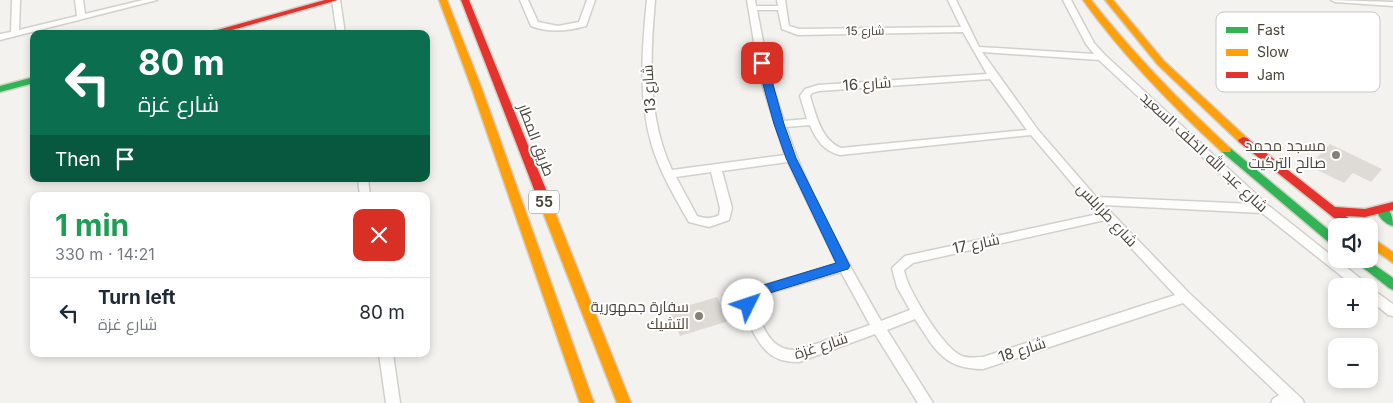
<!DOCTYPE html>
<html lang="en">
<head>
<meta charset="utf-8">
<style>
  body { margin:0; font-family:Inter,Cairo,sans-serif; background:#f2f2f3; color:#1f2937; height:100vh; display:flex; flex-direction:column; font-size:19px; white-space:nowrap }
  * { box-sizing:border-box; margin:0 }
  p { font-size:16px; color:#747a83 }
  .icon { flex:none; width:28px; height:28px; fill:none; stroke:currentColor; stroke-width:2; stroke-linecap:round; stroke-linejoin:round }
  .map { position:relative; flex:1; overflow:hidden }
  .details { position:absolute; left:30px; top:192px; width:400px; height:165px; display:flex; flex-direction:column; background:#fff; border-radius:10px; box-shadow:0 2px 8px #0003 }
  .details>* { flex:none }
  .hud { position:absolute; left:30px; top:30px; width:400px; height:152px; border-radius:10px; box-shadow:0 2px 8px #0003; background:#0b6e4f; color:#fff; overflow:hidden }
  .buttons { position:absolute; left:1328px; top:218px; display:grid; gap:10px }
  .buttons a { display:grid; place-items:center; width:50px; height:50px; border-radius:10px; background:#fff; box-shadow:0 2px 8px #0003; font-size:25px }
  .pin { position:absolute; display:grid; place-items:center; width:42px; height:42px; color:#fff; margin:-21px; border-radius:10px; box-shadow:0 2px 8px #0006 }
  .me { position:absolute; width:55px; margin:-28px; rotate:49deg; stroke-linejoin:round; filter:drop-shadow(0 0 4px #0008) }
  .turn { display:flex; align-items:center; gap:18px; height:105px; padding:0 25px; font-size:22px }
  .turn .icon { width:65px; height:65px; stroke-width:2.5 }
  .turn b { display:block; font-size:35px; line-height:42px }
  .then { display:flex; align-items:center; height:48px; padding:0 25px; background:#0003; gap:10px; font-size:19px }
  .round { display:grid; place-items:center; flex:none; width:52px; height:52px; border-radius:10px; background:#f2f2f3 }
  .summary { display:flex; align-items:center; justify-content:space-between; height:85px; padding:0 25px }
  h1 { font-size:30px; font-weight:700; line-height:38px; color:#1e9e55 }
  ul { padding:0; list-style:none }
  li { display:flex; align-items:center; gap:15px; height:70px; padding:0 25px; border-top:1px solid #e0e1e3 }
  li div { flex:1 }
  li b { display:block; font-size:19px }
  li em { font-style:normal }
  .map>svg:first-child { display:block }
</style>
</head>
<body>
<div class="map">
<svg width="1393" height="403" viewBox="0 0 1393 403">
  <rect width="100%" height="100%" fill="#f4f2ee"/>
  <path fill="#dedbd6" d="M 1330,144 L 1382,169 L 1371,182 L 1353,173 L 1344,183 L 1309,166 Z
    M 717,297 L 729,321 L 680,336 L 669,311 Z"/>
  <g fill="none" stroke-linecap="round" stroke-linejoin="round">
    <g stroke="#d2d0cb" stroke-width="3">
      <path id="street" d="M 12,0 L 20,0 L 19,30 L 77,16 L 75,0 L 83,0 L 85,14 L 143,0 L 157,0 L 0,40 L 0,34 L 11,32 Z
        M 332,0 L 340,0 L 345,34 L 337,34 Z
        M 520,0 L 528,0 L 538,22 L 558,26 L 579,22 L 587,0 L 595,0 L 586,26 C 568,31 549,33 531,26 Z
        M 647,0 L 655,0 C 650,57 647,117 672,170 L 785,155 L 760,78 L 747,0 L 755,0 L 756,6 L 778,6 L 777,0 L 785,0 L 789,26 L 799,29 L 961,27 L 948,0 L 956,0 L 979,47 L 1094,54 L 1086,44 L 1063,0 L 1071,0 L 1094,43 L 1105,55 L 1269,206 L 1366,283 L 1368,286 L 1354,286 L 1262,213 L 1104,205 L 1189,293 L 1302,399 L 1304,403 L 1271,403 L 1273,399 L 1279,395 L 1183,303 L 983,369 C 943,369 935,349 915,319 L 887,330 L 933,403 L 918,403 L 875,334 L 799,362 C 769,363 760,346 748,322 C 745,316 740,310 742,304 C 745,297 751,291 758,287 L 837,264 L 788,162 L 722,171 L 732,208 L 729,220 L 709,227 L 689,222 C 675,198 660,172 652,146 C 638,98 642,48 647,0 ZM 757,10 L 778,10 L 782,29 L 798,35 L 963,32 L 987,74 L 818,85 L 805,89 L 800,96 L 807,119 L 784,121 L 770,78 ZM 982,52 L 1099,60 L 1253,204 L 1096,197 L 1038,130 ZM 990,79 L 1027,130 L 841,148 C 821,140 816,115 810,96 L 812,93 L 819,91 ZM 810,125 C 816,140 824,151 840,155 L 1031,135 L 1098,214 L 905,256 L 892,268 L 897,287 L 910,310 L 881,321 C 846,259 808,195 786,127 ZM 711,172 L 720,208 L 719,215 C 712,219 705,219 697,216 L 676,177 ZM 1105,220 L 1175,295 L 983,357 C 976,357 966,359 960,355 C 942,346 907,289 904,270 L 913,263 ZM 841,272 L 870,325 L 799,350 C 771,352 766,331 754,310 C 754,302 760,298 766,294 Z
        M 1331,0 L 1393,2 L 1393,6 L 1335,2 Z
        M 358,179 L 368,179 L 370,196 L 360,196 Z
        M 1369,287 L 1393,304 L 1393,316 L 1388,315 L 1369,299 Z
        M 379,354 L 393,354 L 400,403 L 386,403 Z"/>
    </g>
    <g stroke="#d3cfc5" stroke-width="3">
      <path id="fast" d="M 34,77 L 34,83 L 0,92 L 0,86 Z
        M 1226,147 L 1230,148 L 1336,236 L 1336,246 L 1332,245 L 1222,152 L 1221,150 L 1222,148 Z
        M 1382,205 C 1391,208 1393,218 1393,226 C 1385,224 1378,217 1376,209 Z
        M 1352,259 L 1366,259 L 1393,278 L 1393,290 L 1389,288 Z"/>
    </g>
    <g stroke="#d3cfc5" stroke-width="3">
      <path id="slow" d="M 439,0 L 447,0 L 482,89 L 594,403 L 580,403 L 472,89 Z
        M 1083,0 L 1091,0 C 1133,53 1180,102 1230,148 L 1231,150 L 1230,152 L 1222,152 C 1172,106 1123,56 1083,0 Z
        M 1105,0 L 1113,0 L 1164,61 L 1247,138 L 1248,140 L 1247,142 L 1239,142 L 1158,65 Z
        M 543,193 L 549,197 L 631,403 L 617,403 L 537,197 Z
        M 1369,236 L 1393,252 L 1393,263 L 1369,246 Z"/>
    </g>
    <g stroke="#d3cfc5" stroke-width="3">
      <path id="jam" d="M 325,0 L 338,0 L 218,34 L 203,34 Z
        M 461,0 L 469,0 L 549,197 L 547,200 L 543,201 L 537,197 Z
        M 1243,137 L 1247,138 L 1335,207 L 1365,209 L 1393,202 L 1393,210 L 1365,217 L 1346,216 L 1357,226 L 1344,226 L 1239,142 L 1238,140 Z"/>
    </g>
    <use href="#street" fill="#fdfdfc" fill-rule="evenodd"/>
    <use href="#fast" fill="#30b455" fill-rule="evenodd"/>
    <use href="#slow" fill="#ff9f0a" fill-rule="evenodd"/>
    <use href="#jam" fill="#e5322d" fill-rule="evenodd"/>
  </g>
  <path fill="#1a73e8" stroke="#114b97" d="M 759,61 L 762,61 L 767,63 L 784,124 L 796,158 L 850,266 L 848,269 L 766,294 C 758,300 754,312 743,309 L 741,305 L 750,291 L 757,287 L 836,263 L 786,158 L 774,124 L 757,63 Z"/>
  <g fill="#868178" stroke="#fff" stroke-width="2">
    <circle cx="1336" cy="155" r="5"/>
    <circle cx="699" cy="316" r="5"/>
  </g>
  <g text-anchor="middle" stroke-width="4" stroke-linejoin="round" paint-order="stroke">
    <g font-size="12" fill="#4b4439" stroke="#fff">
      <text transform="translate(865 31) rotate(-1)" y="4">شارع 15</text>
    </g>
    <rect fill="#fff" stroke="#817c74" stroke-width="1" x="529" y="190.5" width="30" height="23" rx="4"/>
    <g font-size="14" font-weight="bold" fill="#4b4439">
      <text x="544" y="207">55</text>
    </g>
    <g font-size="15" fill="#4b4439" stroke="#fff">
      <text transform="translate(867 84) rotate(-4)" y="5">شارع 16</text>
      <text transform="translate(649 89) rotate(-94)" y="5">شارع 13</text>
      <text transform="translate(536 140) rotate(69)" y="5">طريق المطار</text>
      <text transform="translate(1204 152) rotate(43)" y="5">شارع عبد الله الخلف السعيد</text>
      <text transform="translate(1107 215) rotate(47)" y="5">شارع طرابلس</text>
      <text transform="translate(976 244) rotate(-12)" y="5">شارع 17</text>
      <text transform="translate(821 346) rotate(-18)" y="5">شارع غزة</text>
      <text transform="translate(1022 350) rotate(-18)" y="5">شارع 18</text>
    </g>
    <g font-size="15" fill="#4b4439" stroke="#fff" text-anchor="end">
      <text x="1326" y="151">مسجد محمد<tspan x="1326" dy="17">صالح التركيت</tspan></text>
      <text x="689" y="312">سفارة جمهورية<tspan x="689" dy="17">التشيك</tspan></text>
    </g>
  </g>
  <rect x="1216" y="12" width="164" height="80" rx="8" fill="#fff" stroke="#c9c7c4" stroke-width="1"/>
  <rect x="1226" y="27" width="22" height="6" fill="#30b455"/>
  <rect x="1226" y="49" width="22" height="7" fill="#ff9f0a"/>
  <rect x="1226" y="72" width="22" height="6" fill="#e5322d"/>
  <g font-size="14" fill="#4b4439">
    <text x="1257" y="35">Fast</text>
    <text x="1257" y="57">Slow</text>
    <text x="1257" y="80">Jam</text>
  </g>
</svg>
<div class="buttons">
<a><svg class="icon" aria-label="sound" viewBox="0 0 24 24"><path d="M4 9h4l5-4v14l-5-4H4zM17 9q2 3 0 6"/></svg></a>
<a>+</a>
<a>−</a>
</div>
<div class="pin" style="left:762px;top:63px;background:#d93025"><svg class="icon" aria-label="arrive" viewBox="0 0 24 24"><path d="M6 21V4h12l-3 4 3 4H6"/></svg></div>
<svg class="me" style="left:748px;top:305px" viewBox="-20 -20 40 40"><circle r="19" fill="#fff"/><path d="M0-13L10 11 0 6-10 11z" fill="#1a73e8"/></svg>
<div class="hud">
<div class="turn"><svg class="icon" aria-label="left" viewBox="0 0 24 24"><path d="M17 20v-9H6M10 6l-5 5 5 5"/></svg><div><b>80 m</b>شارع غزة</div></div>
<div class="then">Then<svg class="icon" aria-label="arrive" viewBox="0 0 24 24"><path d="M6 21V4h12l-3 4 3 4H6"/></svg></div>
</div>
<section class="details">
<div class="summary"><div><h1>1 min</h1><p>330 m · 14:21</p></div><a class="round" style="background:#d93025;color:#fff"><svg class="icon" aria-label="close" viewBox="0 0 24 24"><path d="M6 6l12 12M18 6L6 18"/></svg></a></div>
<ul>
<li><svg class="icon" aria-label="left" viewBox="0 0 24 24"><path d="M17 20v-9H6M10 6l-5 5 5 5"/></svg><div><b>Turn left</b><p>شارع غزة</p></div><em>80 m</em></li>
</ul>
</section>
</div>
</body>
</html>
